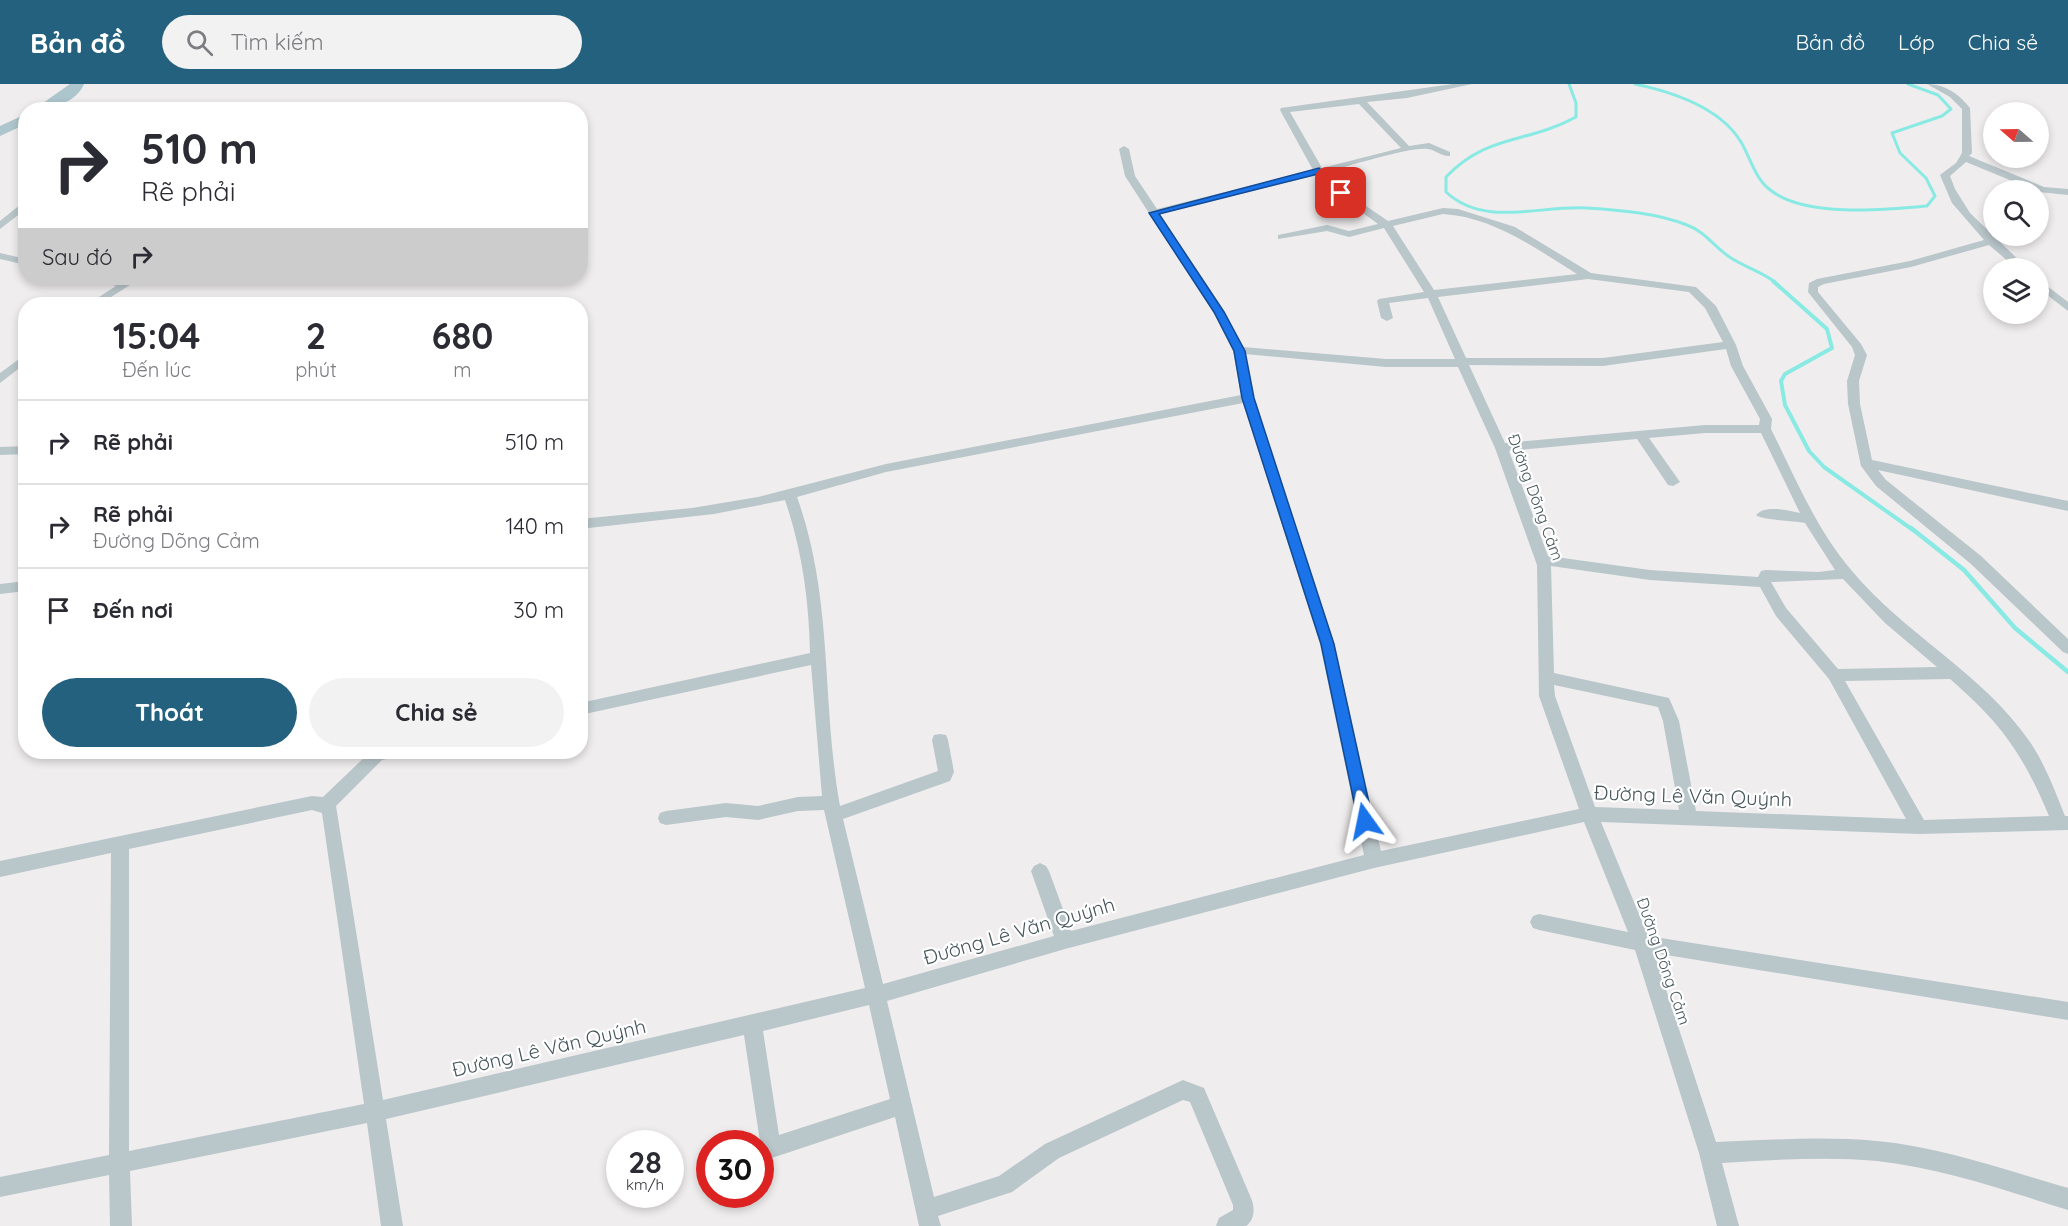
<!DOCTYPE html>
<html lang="vi">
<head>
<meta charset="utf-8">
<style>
  body { margin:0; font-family:Quicksand,sans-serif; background:#f2f2f3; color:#2b2b33; height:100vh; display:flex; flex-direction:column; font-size:22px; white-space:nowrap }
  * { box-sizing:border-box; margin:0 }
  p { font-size:20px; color:#7c7c81 }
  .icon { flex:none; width:33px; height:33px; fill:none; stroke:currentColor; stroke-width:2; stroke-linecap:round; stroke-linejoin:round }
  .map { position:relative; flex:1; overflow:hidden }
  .drawer { position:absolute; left:18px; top:213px; width:570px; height:462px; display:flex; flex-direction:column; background:#fff; border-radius:24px; box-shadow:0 3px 9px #0003 }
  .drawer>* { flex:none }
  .guide { position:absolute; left:18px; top:18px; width:570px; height:183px; border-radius:24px; box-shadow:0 3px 9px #0003; background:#fff; color:#2b2b33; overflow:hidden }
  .needle { width:39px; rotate:290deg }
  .fabs { position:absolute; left:1983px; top:18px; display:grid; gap:12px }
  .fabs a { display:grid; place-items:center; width:66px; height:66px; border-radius:50%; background:#fff; box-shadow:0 3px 9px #0003; font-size:30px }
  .speed { position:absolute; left:606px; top:1046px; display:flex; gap:12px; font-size:30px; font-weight:700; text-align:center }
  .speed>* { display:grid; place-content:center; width:78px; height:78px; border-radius:50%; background:#fff; box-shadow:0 3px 9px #0003; line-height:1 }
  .speed small { font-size:15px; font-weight:400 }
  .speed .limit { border:9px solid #d22; background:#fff; color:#111 }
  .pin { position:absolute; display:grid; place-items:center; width:51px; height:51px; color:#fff; margin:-26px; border-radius:12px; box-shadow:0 3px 9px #0006 }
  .me { position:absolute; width:66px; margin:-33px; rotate:348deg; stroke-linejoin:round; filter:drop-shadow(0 0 4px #0008) }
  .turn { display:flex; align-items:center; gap:21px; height:126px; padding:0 24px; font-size:27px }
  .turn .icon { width:78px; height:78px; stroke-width:2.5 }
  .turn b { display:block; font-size:42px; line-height:51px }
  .then { display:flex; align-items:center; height:57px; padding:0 24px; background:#0003; gap:12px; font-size:22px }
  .eta { display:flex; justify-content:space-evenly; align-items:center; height:102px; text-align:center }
  .eta b { font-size:36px; font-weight:700; line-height:42px }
  .button { display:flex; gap:12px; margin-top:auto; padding:12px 24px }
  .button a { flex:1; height:69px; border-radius:36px; background:#24617f; color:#fff; font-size:24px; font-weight:700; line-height:69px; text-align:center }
  .button a+a { background:#f2f2f3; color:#2b2b33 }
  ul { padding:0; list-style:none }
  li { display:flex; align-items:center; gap:18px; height:84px; padding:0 24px; border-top:2px solid #e1e1e2 }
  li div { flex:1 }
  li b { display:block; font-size:22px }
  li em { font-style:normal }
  header { display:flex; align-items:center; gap:36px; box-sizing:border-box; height:84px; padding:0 30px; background:#24617f; color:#fff }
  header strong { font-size:28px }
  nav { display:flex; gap:33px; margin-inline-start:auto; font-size:21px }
  .search { width:420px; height:54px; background:#f2f2f3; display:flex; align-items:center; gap:15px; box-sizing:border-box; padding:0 21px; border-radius:33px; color:#7c7c81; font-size:22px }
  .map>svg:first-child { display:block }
</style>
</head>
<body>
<header>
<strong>Bản đồ</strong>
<div class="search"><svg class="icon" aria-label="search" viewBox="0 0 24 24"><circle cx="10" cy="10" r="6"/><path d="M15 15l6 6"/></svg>Tìm kiếm</div>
<nav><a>Bản đồ</a><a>Lớp</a><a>Chia sẻ</a></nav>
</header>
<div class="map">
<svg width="2068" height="1142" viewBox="0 0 2068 1142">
  <rect width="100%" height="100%" fill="#f0edee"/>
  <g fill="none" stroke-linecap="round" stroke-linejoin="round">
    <path stroke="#89eae4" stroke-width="3" d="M 1569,0 L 1576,19 L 1576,33 C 1527,60 1488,49 1446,93 L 1446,108 C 1485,144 1539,121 1587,124 C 1619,126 1657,129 1687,141 C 1706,148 1715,164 1731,174 C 1745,183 1762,188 1775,198
      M 1635,0 C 1673,8 1720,23 1741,58 C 1750,73 1755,94 1769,105 C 1803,134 1885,126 1927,122 L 1935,112 L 1926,94 L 1900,69 L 1892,49 L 1942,32 L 1951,25 L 1938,11 L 1908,0"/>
    <path stroke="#89eae4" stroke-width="4" d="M 1773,197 L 1827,245 L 1832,264 L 1785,290 L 1781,297 L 1785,321 L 1809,367 L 1824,383 L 1913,446"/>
    <path stroke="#89eae4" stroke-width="4.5" d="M 1911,444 L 1964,486 L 2015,544 L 2068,588"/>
    <path fill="#b9c6ca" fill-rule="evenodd" d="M 1453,0 L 1472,0 L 1407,14 L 1367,18 L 1409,62 L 1429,59 L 1450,68 L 1450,72 C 1442,73 1436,66 1428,65 C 1411,62 1346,83 1326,88 L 1344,107 L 1388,137 L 1443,124 L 1458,125 L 1515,143 L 1591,189 L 1696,203 L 1716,222 L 1736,261 L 1743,282 L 1772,335 L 1771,345 C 1796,395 1816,445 1852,487 C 1904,550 1983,589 2030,658 C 2045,680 2055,707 2065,732 L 2068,732 L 2068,746 L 1919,750 L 1601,738 L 1648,852 L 2068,918 L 2068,936 L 1654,869 L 1716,1058 C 1769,1056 1823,1052 1877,1057 C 1942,1063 2005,1086 2068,1104 L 2068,1126 C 2006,1107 1943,1084 1877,1077 C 1826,1072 1773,1076 1722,1079 L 1739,1142 L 1717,1142 L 1699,1069 L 1635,866 L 1539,846 L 1533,844 L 1530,838 L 1533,832 L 1539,830 L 1628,848 L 1584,738 L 1374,784 L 1065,865 L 887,917 L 934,1113 L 999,1092 L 1045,1060 L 1183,996 L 1204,1004 L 1251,1114 C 1255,1123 1255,1136 1246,1142 L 1216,1142 L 1219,1134 L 1233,1126 L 1233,1121 L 1190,1018 L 1183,1016 L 1059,1074 L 1012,1108 L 938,1132 L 941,1142 L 919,1142 L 895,1033 L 760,1078 L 760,1059 L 757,1059 L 760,1058 L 744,951 L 386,1035 L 403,1142 L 381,1142 L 367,1039 L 130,1087 L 132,1142 L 110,1142 L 109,1091 L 0,1113 L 0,1093 L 109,1071 L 111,769 L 0,793 L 0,777 L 312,712 L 323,713 L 370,668 L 398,668 L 396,673 L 382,676 L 336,722 L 383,1016 L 865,904 L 824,726 L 798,727 L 758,736 L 726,733 L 666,741 L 660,739 L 658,734 L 660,729 L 666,727 L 726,719 L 758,722 L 798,713 L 822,712 L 811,581 L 580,631 L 580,619 L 810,569 C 809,516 802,466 785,416 L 714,430 L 580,445 L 580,435 L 692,424 L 758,413 L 886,380 L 1241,311 L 1233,267 L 1213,228 L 1125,92 L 1119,65 L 1124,62 L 1129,65 L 1135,92 L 1157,125 L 1313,86 L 1280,26 L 1281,24 ZM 1359,20 L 1401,64 L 1322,84 L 1290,28 ZM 1317,91 L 1338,111 L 1378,140 L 1349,147 L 1327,141 L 1278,151 L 1278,155 L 1327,147 L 1349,153 L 1384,144 L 1424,208 L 1379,215 L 1377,217 L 1381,234 L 1387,237 L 1393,234 L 1389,219 L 1428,214 L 1455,275 L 1386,275 L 1243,263 L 1225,228 L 1160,130 ZM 1443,130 C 1493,133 1535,164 1577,190 L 1434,206 L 1393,142 ZM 1588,195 L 1689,208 L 1705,224 L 1723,258 L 1603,274 L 1466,274 L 1438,213 ZM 1726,265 L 1731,282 L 1760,335 L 1759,341 L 1705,341 L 1505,359 L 1469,281 L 1603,282 ZM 1245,270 L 1386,283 L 1458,283 L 1495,364 L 1537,481 L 1539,612 L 1579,725 L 1381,767 L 1334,560 L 1254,314 ZM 1243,319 L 1320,560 L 1364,771 L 1071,847 L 1049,787 L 1046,782 L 1040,779 L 1034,782 L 1031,787 L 1054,852 L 883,900 L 843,735 L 950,697 L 954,688 L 948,656 L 946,651 L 940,650 L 934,651 L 932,656 L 938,687 L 840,722 C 821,617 834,516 797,413 L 886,388 ZM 1705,349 L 1761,349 L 1800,429 C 1787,426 1765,421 1756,431 C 1761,436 1795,437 1805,439 L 1835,486 L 1818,488 L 1766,486 L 1761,487 L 1758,493 L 1650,486 L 1548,472 L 1509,367 L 1637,355 L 1668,401 L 1673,402 L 1680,398 L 1649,354 ZM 1551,482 L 1650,496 L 1760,503 L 1776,532 L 1829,595 L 1906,735 L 1696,727 L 1679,637 L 1669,614 L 1554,589 ZM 1843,495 L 1885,539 L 1937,583 L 1838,585 L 1786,524 L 1771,498 ZM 1950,595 C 2001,639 2023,670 2049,732 L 1924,736 L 1845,597 ZM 1554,601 L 1658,623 L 1663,637 L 1679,726 L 1595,723 L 1555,612 ZM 312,726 L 322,729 L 364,1020 L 129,1067 L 129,765 ZM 869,921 L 890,1015 L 779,1051 L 763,947 Z
      M 1927,0 C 1945,0 1959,10 1970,24 L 1972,69 L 1969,72 L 2044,103 L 2068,105 L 2068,111 L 2039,108 L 1966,78 L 1950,92 L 1955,105 L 1970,129 L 2027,184 L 2016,184 L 1989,161 L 1911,183 L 1824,200 L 1818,203 L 1818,208 L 1861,260 L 1867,271 L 1859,297 L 1860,320 L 1872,376 L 2068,417 L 2068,427 L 1878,386 L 1886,396 L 1981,472 L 2068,555 L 2068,570 L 2063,568 L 1971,480 L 1876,402 L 1861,382 L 1848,320 L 1847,297 L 1855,271 L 1852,263 L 1808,208 L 1809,199 L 1817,195 L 1910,177 L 1984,156 L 1952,119 L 1940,91 L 1956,79 L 1962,69 L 1962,25 L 1950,13 Z
      M 26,116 L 26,125 L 0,145 L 0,137 Z
      M 0,169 L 26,175 L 26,181 L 0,175 Z
      M 89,194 L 107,194 L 124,197 L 129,194 L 141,194 L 100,220 L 88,220 L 116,202 Z
      M 2038,195 L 2068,218 L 2068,227 L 2038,204 Z
      M 26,270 L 26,279 L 0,299 L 0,289 Z
      M 26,362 L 26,370 L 0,371 L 0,363 Z
      M 26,497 L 26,507 L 0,510 L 0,500 Z"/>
    <path fill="#adc5cc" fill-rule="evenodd" d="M 70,0 L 84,0 C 77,18 51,26 33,26 Z
      M 26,30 L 26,40 L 0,52 L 0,42 Z"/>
  </g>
  <path fill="#1a73e8" stroke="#114b97" stroke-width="1.5" d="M 1319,84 L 1344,107 L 1344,111 L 1338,111 L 1318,90 L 1159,130 L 1224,228 L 1245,267 L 1254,314 L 1334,560 L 1373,737 L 1365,743 L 1358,737 L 1321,560 L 1242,314 L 1234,267 L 1214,228 L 1149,129 Z"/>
  <g text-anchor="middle" stroke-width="4.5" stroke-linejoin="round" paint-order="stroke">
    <g font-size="16" fill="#46565a" stroke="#fff">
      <text transform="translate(1536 413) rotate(70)" y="6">Đường Dõng Cảm</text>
      <text transform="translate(1664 877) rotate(71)" y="6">Đường Dõng Cảm</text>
    </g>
    <g font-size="20" fill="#46565a" stroke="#fff">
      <text transform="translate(1693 712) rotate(2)" y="7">Đường Lê Văn Quýnh</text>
      <text transform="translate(1019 847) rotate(-16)" y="7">Đường Lê Văn Quýnh</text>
      <text transform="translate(549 964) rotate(-13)" y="7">Đường Lê Văn Quýnh</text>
    </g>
  </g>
</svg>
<div class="fabs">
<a><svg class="needle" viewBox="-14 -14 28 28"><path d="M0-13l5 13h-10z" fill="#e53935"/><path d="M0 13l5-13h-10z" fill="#7c7c81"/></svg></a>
<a><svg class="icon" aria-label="search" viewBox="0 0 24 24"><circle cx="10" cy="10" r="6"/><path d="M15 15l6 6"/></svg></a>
<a><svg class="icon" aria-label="layers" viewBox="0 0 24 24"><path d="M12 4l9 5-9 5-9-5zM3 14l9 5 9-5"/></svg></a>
</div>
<div class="speed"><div>28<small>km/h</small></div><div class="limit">30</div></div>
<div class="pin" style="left:1341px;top:109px;background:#d93025"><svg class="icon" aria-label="arrive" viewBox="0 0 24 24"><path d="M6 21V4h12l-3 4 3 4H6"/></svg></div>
<svg class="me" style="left:1365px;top:737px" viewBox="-20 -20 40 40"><path d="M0-17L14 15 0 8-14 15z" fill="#1a73e8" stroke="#fff" stroke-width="4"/></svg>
<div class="guide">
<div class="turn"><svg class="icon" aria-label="right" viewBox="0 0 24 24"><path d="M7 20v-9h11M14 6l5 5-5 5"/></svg><div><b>510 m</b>Rẽ phải</div></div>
<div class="then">Sau đó<svg class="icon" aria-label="right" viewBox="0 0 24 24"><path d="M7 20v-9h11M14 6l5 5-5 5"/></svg></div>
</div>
<section class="drawer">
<div class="eta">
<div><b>15:04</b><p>Đến lúc</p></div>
<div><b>2</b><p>phút</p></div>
<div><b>680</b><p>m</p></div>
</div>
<ul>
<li><svg class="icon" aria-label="right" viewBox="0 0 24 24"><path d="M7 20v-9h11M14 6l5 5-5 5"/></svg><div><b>Rẽ phải</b></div><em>510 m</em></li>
<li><svg class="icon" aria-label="right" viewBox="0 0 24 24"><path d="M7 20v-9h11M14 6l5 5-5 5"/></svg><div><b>Rẽ phải</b><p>Đường Dõng Cảm</p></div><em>140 m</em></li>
<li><svg class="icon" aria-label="arrive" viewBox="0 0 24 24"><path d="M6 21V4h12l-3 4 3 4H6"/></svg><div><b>Đến nơi</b></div><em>30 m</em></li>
</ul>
<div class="button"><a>Thoát</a><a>Chia sẻ</a></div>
</section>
</div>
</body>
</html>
